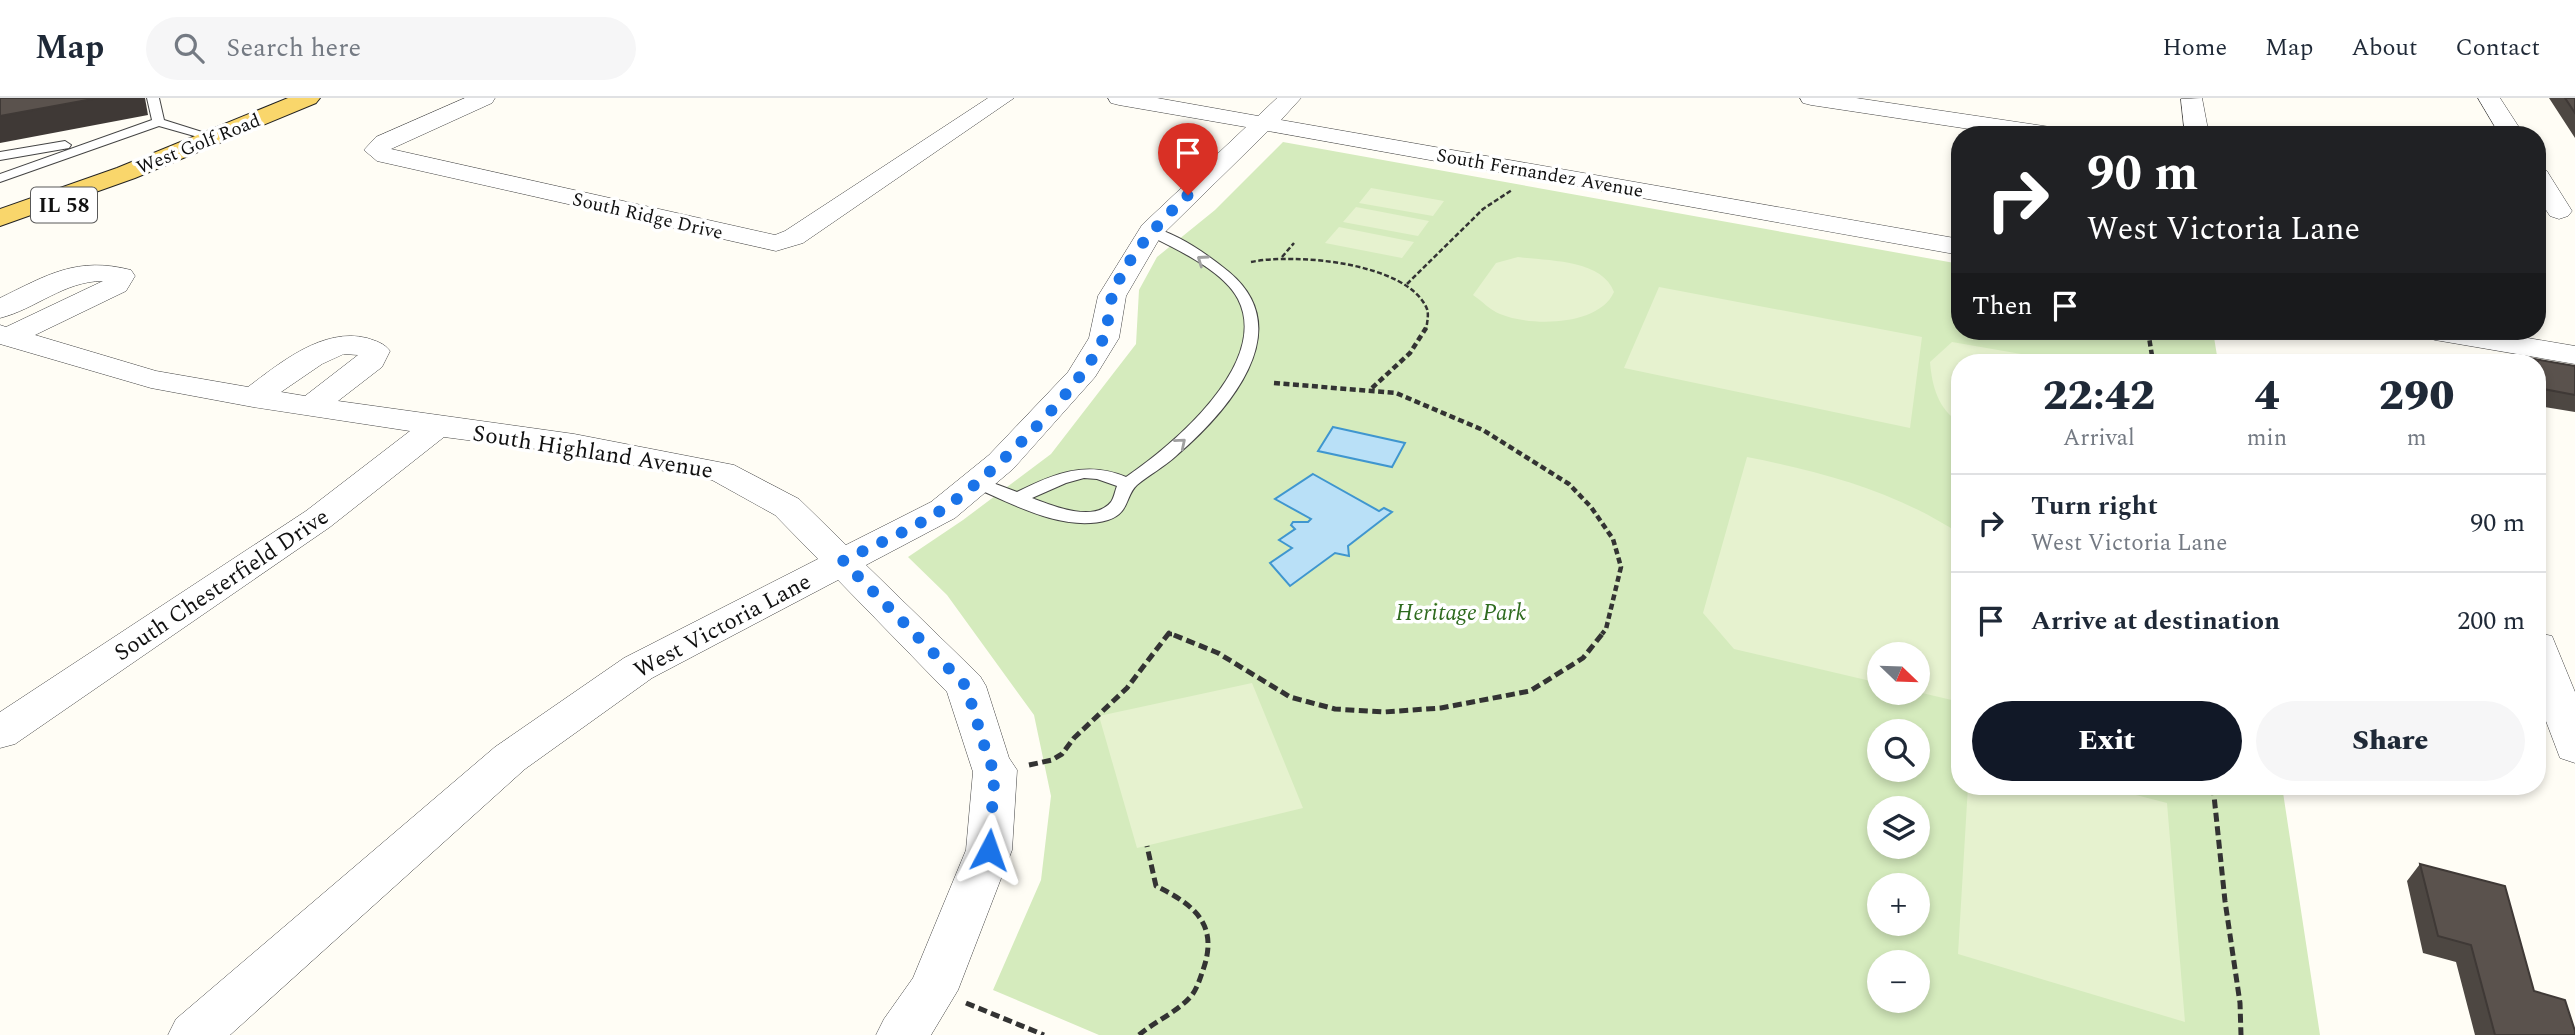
<!DOCTYPE html>
<html lang="en">
<head>
<meta charset="utf-8">
<style>
  body { margin:0; font-family:Spectral,serif; background:#f6f6f7; color:#1f2937; height:100vh; display:flex; flex-direction:column; font-size:26px; white-space:nowrap }
  * { box-sizing:border-box; margin:0 }
  p { font-size:23px; color:#747a83 }
  .icon { flex:none; width:38px; height:38px; fill:none; stroke:currentColor; stroke-width:2; stroke-linecap:round; stroke-linejoin:round }
  .map { position:relative; flex:1; overflow:hidden }
  .sheet { position:absolute; left:1951px; top:256px; width:595px; height:441px; display:flex; flex-direction:column; background:#fff; border-radius:28px; box-shadow:0 4px 10px #0003 }
  .sheet>* { flex:none }
  .banner { position:absolute; left:1951px; top:28px; width:595px; height:214px; border-radius:28px; box-shadow:0 4px 10px #0003; background:#202124; color:#fff; overflow:hidden }
  .needle { width:46px; rotate:113deg }
  .fabs { position:absolute; left:1867px; top:544px; display:grid; gap:14px }
  .fabs a { display:grid; place-items:center; width:63px; height:63px; border-radius:50%; background:#fff; box-shadow:0 4px 10px #0003; font-size:35px }
  .pin { position:absolute; display:grid; place-items:center; width:60px; height:60px; color:#fff; margin:-72px -30px; border-radius:50% 50% 50% 0; rotate:-45deg; box-shadow:0 0 7px #0007 }
  .pin .icon { rotate:45deg }
  .me { position:absolute; width:77px; margin:-38px; rotate:4deg; stroke-linejoin:round; filter:drop-shadow(0 0 5px #0008) }
  .turn { display:flex; align-items:center; gap:24px; height:147px; padding:0 21px; font-size:32px }
  .turn .icon { width:91px; height:91px; stroke-width:2.5 }
  .turn b { display:block; font-size:49px; line-height:60px }
  .then { display:flex; align-items:center; height:66px; padding:0 21px; background:#0003; gap:14px; font-size:26px }
  .eta { display:flex; justify-content:space-evenly; align-items:center; height:119px; text-align:center }
  .eta b { font-size:42px; font-weight:800; line-height:49px }
  .button { display:flex; gap:14px; margin-top:auto; padding:14px 21px }
  .button a { flex:1; height:80px; border-radius:42px; background:#111827; color:#fff; font-size:28px; font-weight:800; line-height:80px; text-align:center }
  .button a+a { background:#f6f6f7; color:#1f2937 }
  ul { padding:0; list-style:none }
  li { display:flex; align-items:center; gap:21px; height:98px; padding:0 21px; border-top:2px solid #e0e1e3 }
  li div { flex:1 }
  li b { display:block; font-size:26px }
  li em { font-style:normal }
  header { display:flex; align-items:center; gap:42px; box-sizing:border-box; height:98px; padding:0 35px; background:#fff; border-bottom:2px solid #e0e1e3 }
  header strong { font-size:33px }
  nav { display:flex; gap:38px; margin-inline-start:auto; font-size:24px }
  .search { width:490px; height:63px; background:#f6f6f7; display:flex; align-items:center; gap:18px; box-sizing:border-box; padding:0 24px; border-radius:38px; color:#747a83; font-size:26px }
  .map>svg:first-child { display:block }
</style>
</head>
<body>
<header>
<strong>Map</strong>
<div class="search"><svg class="icon" aria-label="search" viewBox="0 0 24 24"><circle cx="10" cy="10" r="6"/><path d="M15 15l6 6"/></svg>Search here</div>
<nav><a>Home</a><a>Map</a><a>About</a><a>Contact</a></nav>
</header>
<div class="map">
<svg width="2575" height="937" viewBox="0 0 2575 937">
  <rect width="100%" height="100%" fill="#fffdf5"/>
  <path fill="#d5ebbd" fill-rule="evenodd" d="M 1283,44 L 1960,166 L 1960,233 L 2213,233 L 2218,264 L 1960,264 L 1960,688 L 2282,688 L 2320,937 L 1099,937 L 993,892 L 1041,782 L 1051,698 L 1034,617 L 947,497 L 908,459 L 963,422 L 1051,356 L 1136,246 L 1139,192 L 1157,159 L 1215,112 ZM 1880,556 L 1918,556 L 1918,595 L 1880,595 ZM 1880,634 L 1918,634 L 1918,672 L 1880,672 ZM 1880,710 L 1918,710 L 1918,749 L 1880,749 ZM 1880,788 L 1918,788 L 1918,826 L 1880,826 ZM 1880,864 L 1918,864 L 1918,903 L 1880,903 Z"/>
  <path fill="#e6f2cf" d="M 1371,90 L 1444,103 L 1433,118 L 1359,105 Z
    M 1356,109 L 1429,123 L 1418,138 L 1343,124 Z
    M 1339,129 L 1414,144 L 1402,160 L 1325,145 Z
    M 1518,159 C 1548,163 1602,161 1614,194 C 1599,228 1531,229 1500,216 C 1491,213 1482,203 1473,197 L 1496,165 Z
    M 1659,189 L 1922,239 L 1910,330 L 1624,270 Z
    M 1952,244 L 2068,264 L 1960,264 L 1960,325 C 1938,311 1932,288 1930,264 Z
    M 1747,359 C 1823,374 1895,393 1960,436 L 1960,604 L 1918,594 L 1918,556 L 1880,556 L 1879,585 L 1734,551 L 1703,515 Z
    M 1252,585 L 1303,710 L 1137,750 L 1099,618 Z
    M 1968,688 L 2101,688 L 2167,705 L 2185,924 L 1958,856 Z"/>
  <path fill="#b9e0f7" stroke="#3f96cf" stroke-width="2" d="M 1333,329 L 1405,345 L 1392,369 L 1318,353 Z
    M 1313,376 L 1379,413 L 1384,410 L 1392,414 L 1348,448 L 1349,458 L 1335,455 L 1290,488 L 1270,465 L 1292,450 L 1279,442 L 1295,431 L 1291,427 L 1293,424 L 1308,424 L 1311,421 L 1275,401 Z"/>
  <g fill="none" stroke-linecap="round" stroke-linejoin="round">
    <g stroke="#444" stroke-width="2">
      <path id="lane" d="M 147,0 L 159,0 L 164,22 L 218,39 L 212,43 L 159,28 L 0,84 L 0,76 L 152,22 Z
        M 65,43 L 71,47 L 69,50 L 0,62 L 0,54 Z
        M 1151,129 C 1178,136 1207,156 1229,174 C 1300,233 1226,315 1176,358 C 1164,369 1149,377 1137,387 C 1125,398 1130,415 1108,422 C 1063,435 1011,405 971,388 L 968,384 L 977,379 L 1017,394 C 1053,376 1086,362 1126,379 C 1172,348 1271,265 1238,201 C 1223,172 1174,150 1146,136 L 1144,133 ZM 1084,380 L 1097,381 L 1117,388 C 1115,393 1114,400 1111,404 C 1094,425 1053,408 1032,400 L 1066,385 Z"/>
    </g>
    <g stroke="#444" stroke-width="1">
      <path id="street" d="M 465,0 L 495,0 L 492,5 L 391,51 L 775,137 L 785,133 L 988,0 L 1014,0 L 803,145 L 776,153 L 386,65 L 377,63 L 364,52 L 376,39 Z
        M 1108,0 L 1157,0 L 1258,18 L 1277,0 L 1301,0 L 1281,22 L 1960,141 L 1960,157 L 1268,33 L 1161,138 L 1126,198 L 1119,240 L 1095,279 L 1013,371 L 955,420 L 866,467 L 980,578 L 986,588 L 1009,660 L 1017,672 L 1012,752 L 958,892 L 931,937 L 876,937 L 884,921 L 913,880 L 966,752 L 973,674 L 947,594 L 838,482 L 652,580 L 525,671 L 230,937 L 168,937 L 176,921 L 495,649 L 624,560 L 818,461 L 775,417 L 712,382 L 574,356 L 444,339 L 330,429 L 15,646 L 0,650 L 0,614 L 306,413 L 410,333 L 253,309 L 151,290 L 0,246 L 0,227 L 6,229 L 103,183 C 64,183 36,211 0,220 L 0,200 C 47,177 77,158 131,172 L 135,178 L 126,193 L 35,237 L 156,273 L 248,289 C 280,265 323,229 367,240 C 376,243 384,245 390,253 L 382,269 L 338,303 L 574,336 L 734,367 L 799,401 L 846,447 L 931,404 L 989,357 L 1068,274 L 1089,240 L 1098,198 L 1142,127 L 1246,29 L 1119,7 L 1111,5 ZM 344,256 L 358,257 L 305,298 L 281,294 L 322,266 Z
        M 1800,0 L 1856,0 L 2057,30 L 2065,32 L 2069,37 L 2009,37 L 1811,7 L 1803,5 Z
        M 2478,0 L 2500,0 L 2524,37 L 2500,37 Z
        M 2181,1 L 2202,0 L 2209,37 L 2185,37 Z
        M 2538,71 L 2547,73 L 2550,78 L 2572,113 L 2568,118 L 2559,121 L 2550,118 C 2539,102 2536,90 2538,71 Z
        M 2420,233 L 2486,233 L 2575,248 L 2575,266 L 2435,242 L 2425,239 Z
        M 2538,535 L 2552,538 L 2575,594 L 2575,665 L 2560,660 L 2538,602 Z"/>
    </g>
    <g stroke="#222" stroke-width="2">
      <path id="primary" d="M 288,0 L 320,0 L 316,5 L 135,80 L 0,128 L 0,111 L 117,70 Z"/>
    </g>
    <path stroke="#333" stroke-width="2.5" stroke-dasharray="5 2.5" stroke-linecap="butt" d="M 1282,159 L 1294,145
      M 1251,164 C 1293,155 1408,164 1427,211 C 1429,217 1427,225 1426,232
      M 1407,186 L 1483,111 L 1512,92"/>
    <path stroke="#333" stroke-width="4.5" stroke-dasharray="6 3.5" stroke-linecap="butt" d="M 2148,233 L 2153,264
      M 1274,285 L 1396,295 L 1483,332 L 1569,386 L 1591,409 L 1613,441 L 1621,469 L 1606,531 L 1602,536
      M 1372,290 L 1410,255 L 1426,230
      M 1168,536 L 1172,536"/>
    <path stroke="#333" stroke-width="5" stroke-dasharray="9 4.5" stroke-linecap="butt" d="M 1029,667 L 1052,662 L 1062,656 L 1074,640 L 1127,590 L 1169,535 L 1218,555 L 1290,599 L 1335,611 L 1384,614 L 1441,610 L 1530,593 L 1583,560 L 1603,535
      M 2213,688 L 2225,803 L 2240,905 L 2241,937
      M 966,905 L 1044,937
      M 1139,937 C 1155,923 1178,914 1192,897 C 1197,890 1200,881 1203,872 C 1219,827 1195,807 1156,788 L 1147,748"/>
    <use href="#lane" fill="#fff" fill-rule="evenodd"/>
    <use href="#street" fill="#fff" fill-rule="evenodd"/>
    <use href="#primary" fill="#f9d66b" fill-rule="evenodd"/>
  </g>
  <path fill="#4d4742" d="M 2549,0 L 2575,0 L 2575,40 Z
    M 2523,259 L 2575,268 L 2575,314 L 2538,308 L 2538,264 L 2520,264 Z
    M 2420,766 L 2534,893 L 2575,937 L 2475,937 L 2456,864 L 2423,855 L 2407,783 Z"/>
  <path fill="#3f3936" d="M 98,0 L 145,0 L 148,17 L 0,45 L 0,18 Z"/>
  <path fill="#5a524d" stroke="#3f3936" stroke-width="2" d="M 0,0 L 98,0 L 0,18 Z
    M 2565,0 L 2575,0 L 2575,15 Z
    M 2523,259 L 2575,268 L 2575,297 L 2538,290 L 2538,264 L 2525,264 Z
    M 2420,766 L 2505,788 L 2534,893 L 2565,902 L 2575,933 L 2575,937 L 2495,937 L 2471,847 L 2438,838 Z"/>
  <defs><path id="oneway-chevron" d="M-2-3.5L2.5 0L-2 3.5" fill="none" stroke-width="1.6" stroke-linecap="round" stroke-linejoin="round" transform="scale(1.75)"/></defs>
  <g stroke="#a0a0a0">
    <use href="#oneway-chevron" transform="translate(1202 162) rotate(-145)"/>
    <use href="#oneway-chevron" transform="translate(1181 345) rotate(-40)"/>
  </g>
  <g fill="none" stroke-linecap="round" stroke-linejoin="round">
    <path stroke="#1a73e8" stroke-width="12" stroke-dasharray="0 21.6" d="M 989,752 L 995,671 L 990,666 L 966,588 L 843,463 C 876,446 912,432 943,411 C 988,381 1082,290 1103,241 C 1109,228 1108,212 1112,199 C 1126,158 1158,126 1188,97"/>
  </g>
  <g text-anchor="middle" stroke-width="7" stroke-linejoin="round" paint-order="stroke">
    <g font-size="19" fill="#111" stroke="#fff">
      <text transform="translate(198 45) rotate(-22)" y="7">West Golf Road</text>
      <text transform="translate(1540 74) rotate(10)" y="7">South Fernandez Avenue</text>
      <text transform="translate(648 117) rotate(13)" y="7">South Ridge Drive</text>
    </g>
    <rect fill="#fff" stroke="#585858" stroke-width="2" x="31" y="89.5" width="66" height="35" rx="5"/>
    <g font-size="21" font-weight="bold" fill="#111">
      <text x="64" y="114">IL 58</text>
    </g>
    <g font-size="23" fill="#111" stroke="#fff">
      <text transform="translate(593 353) rotate(9)" y="8">South Highland Avenue</text>
      <text transform="translate(221 486) rotate(-34)" y="8">South Chesterfield Drive</text>
      <text transform="translate(722 527) rotate(-28)" y="8">West Victoria Lane</text>
    </g>
    <g font-size="23" font-style="italic" fill="#2f6b1f" stroke="#fff">
      <text x="1461" y="522">Heritage Park</text>
    </g>
  </g>
</svg>
<div class="fabs">
<a><svg class="needle" viewBox="-14 -14 28 28"><path d="M0-13l5 13h-10z" fill="#e53935"/><path d="M0 13l5-13h-10z" fill="#747a83"/></svg></a>
<a><svg class="icon" aria-label="search" viewBox="0 0 24 24"><circle cx="10" cy="10" r="6"/><path d="M15 15l6 6"/></svg></a>
<a><svg class="icon" aria-label="layers" viewBox="0 0 24 24"><path d="M12 4l9 5-9 5-9-5zM3 14l9 5 9-5"/></svg></a>
<a>+</a>
<a>−</a>
</div>
<div class="pin" style="left:1188px;top:97px;background:#d93025"><svg class="icon" aria-label="arrive" viewBox="0 0 24 24"><path d="M6 21V4h12l-3 4 3 4H6"/></svg></div>
<svg class="me" style="left:989px;top:752px" viewBox="-20 -20 40 40"><path d="M0-17L14 15 0 8-14 15z" fill="#1a73e8" stroke="#fff" stroke-width="4"/></svg>
<div class="banner">
<div class="turn"><svg class="icon" aria-label="right" viewBox="0 0 24 24"><path d="M7 20v-9h11M14 6l5 5-5 5"/></svg><div><b>90 m</b>West Victoria Lane</div></div>
<div class="then">Then<svg class="icon" aria-label="arrive" viewBox="0 0 24 24"><path d="M6 21V4h12l-3 4 3 4H6"/></svg></div>
</div>
<section class="sheet">
<div class="eta">
<div><b>22:42</b><p>Arrival</p></div>
<div><b>4</b><p>min</p></div>
<div><b>290</b><p>m</p></div>
</div>
<ul>
<li><svg class="icon" aria-label="right" viewBox="0 0 24 24"><path d="M7 20v-9h11M14 6l5 5-5 5"/></svg><div><b>Turn right</b><p>West Victoria Lane</p></div><em>90 m</em></li>
<li><svg class="icon" aria-label="arrive" viewBox="0 0 24 24"><path d="M6 21V4h12l-3 4 3 4H6"/></svg><div><b>Arrive at destination</b></div><em>200 m</em></li>
</ul>
<div class="button"><a>Exit</a><a>Share</a></div>
</section>
</div>
</body>
</html>
